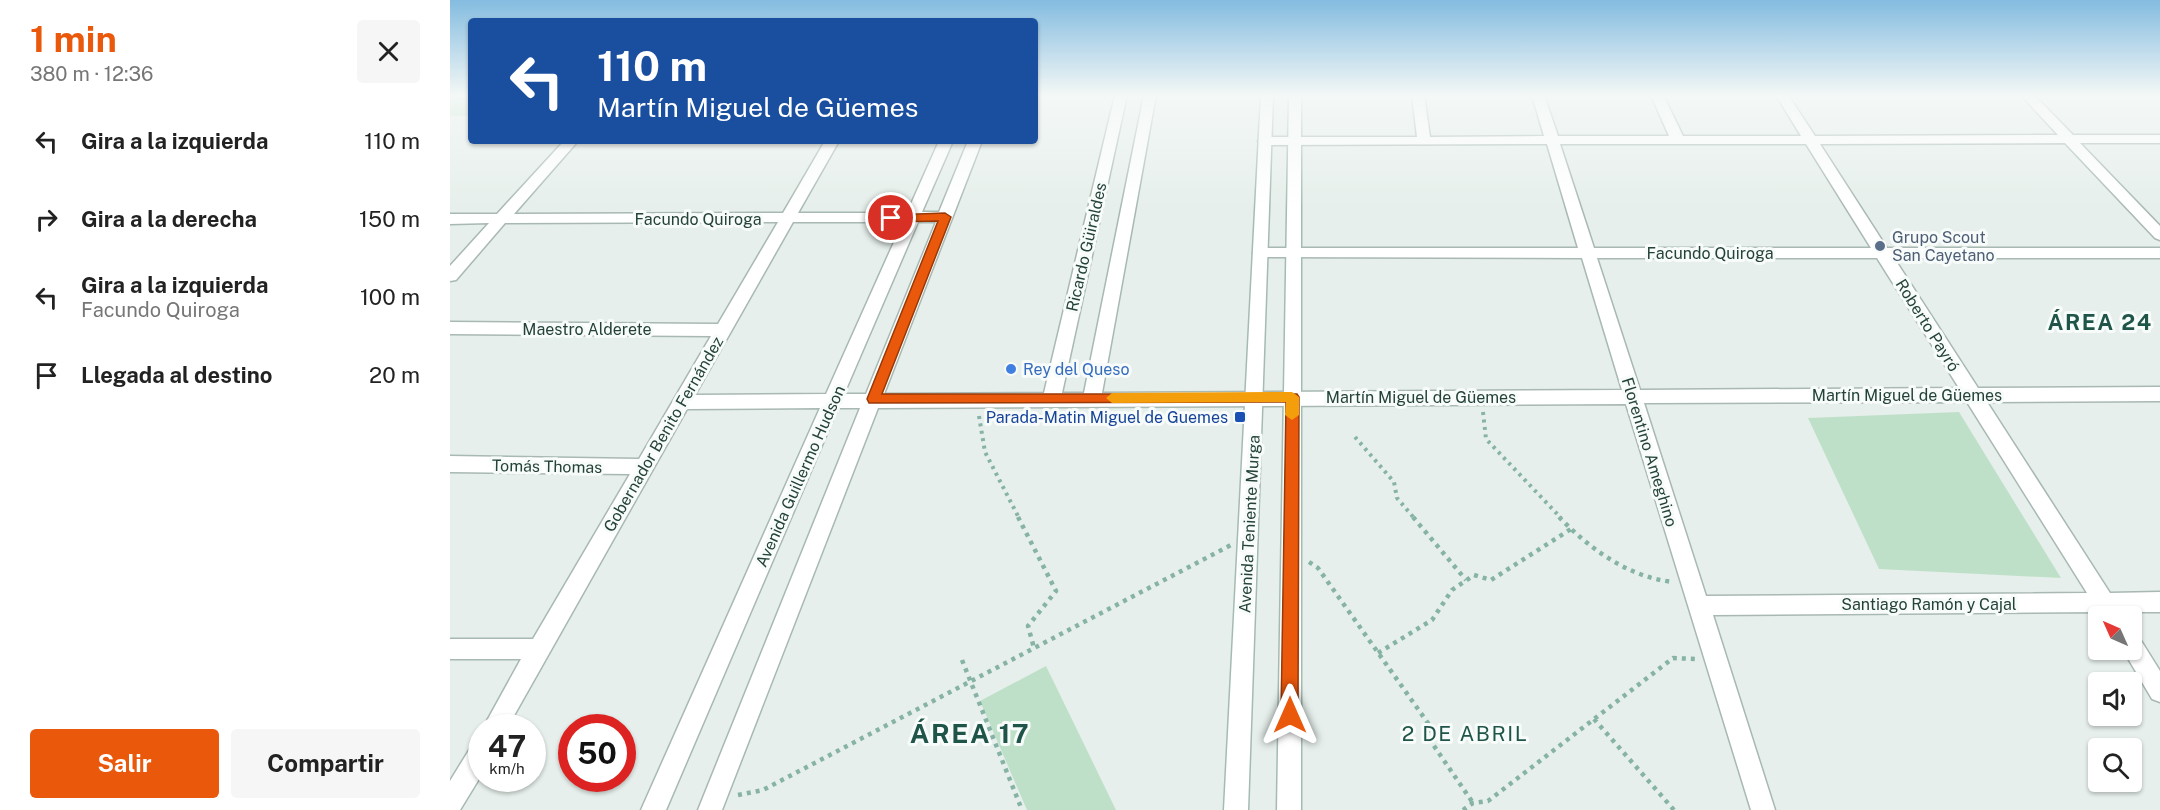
<!DOCTYPE html>
<html lang="es">
<head>
<meta charset="utf-8">
<style>
  body { margin:0; font-family:"Public Sans",sans-serif; background:#f6f6f6; color:#222; height:100vh; display:flex; flex-direction:column; font-size:22px; white-space:nowrap }
  * { box-sizing:border-box; margin:0 }
  p { font-size:20px; color:#767676 }
  .icon { flex:none; width:33px; height:33px; fill:none; stroke:currentColor; stroke-width:2; stroke-linecap:round; stroke-linejoin:round }
  .map { position:relative; flex:1; overflow:hidden }
  .sheet { display:flex; flex-direction:column; background:#fff; width:450px }
  .sheet>* { flex:none }
  .banner { position:absolute; left:18px; top:18px; width:570px; height:126px; border-radius:6px; box-shadow:0 2px 4px #0004; background:#1a4fa0; color:#fff; overflow:hidden }
  .needle { width:39px; rotate:315deg }
  .fabs { position:absolute; left:1638px; top:606px; display:grid; gap:12px }
  .fabs a { display:grid; place-items:center; width:54px; height:54px; border-radius:6px; background:#fff; box-shadow:0 2px 4px #0004; font-size:30px }
  .speed { position:absolute; left:18px; top:714px; display:flex; gap:12px; font-size:30px; font-weight:700; text-align:center }
  .speed>* { display:grid; place-content:center; width:78px; height:78px; border-radius:50%; background:#fff; box-shadow:0 2px 4px #0004; line-height:1 }
  .speed small { font-size:15px; font-weight:400 }
  .speed .limit { border:9px solid #d22; background:#fff; color:#111 }
  .pin { position:absolute; display:grid; place-items:center; width:51px; height:51px; color:#fff; margin:-26px; border:3px solid #fff; border-radius:50%; box-shadow:0 2px 6px #0007 }
  .me { position:absolute; width:66px; margin:-33px; rotate:0deg; stroke-linejoin:round; filter:drop-shadow(0 0 4px #0008) }
  .turn { display:flex; align-items:center; gap:21px; height:126px; padding:0 30px; font-size:27px }
  .turn .icon { width:78px; height:78px; stroke-width:2.5 }
  .turn b { display:block; font-size:42px; line-height:51px }
  .round { display:grid; place-items:center; flex:none; width:63px; height:63px; border-radius:6px; background:#f6f6f6 }
  .overview { display:flex; align-items:center; justify-content:space-between; height:102px; padding:0 30px }
  h1 { font-size:36px; font-weight:700; line-height:45px; color:#ea580c }
  .cta { display:flex; gap:12px; margin-top:auto; padding:12px 30px }
  .cta a { flex:1; height:69px; border-radius:6px; background:#ea580c; color:#fff; font-size:24px; font-weight:700; line-height:69px; text-align:center }
  .cta a+a { background:#f6f6f6; color:#222 }
  ul { padding:0; list-style:none }
  li { display:flex; align-items:center; gap:18px; height:78px; padding:0 30px }
  li div { flex:1 }
  li b { display:block; font-size:22px }
  li em { font-style:normal }
  main { display:flex; flex:1; min-height:0 }
  .map>svg:first-child { display:block }
</style>
</head>
<body>
<main>
<section class="sheet">
<div class="overview"><div><h1>1 min</h1><p>380 m · 12:36</p></div><a class="round"><svg class="icon" aria-label="close" viewBox="0 0 24 24"><path d="M6 6l12 12M18 6L6 18"/></svg></a></div>
<ul>
<li><svg class="icon" aria-label="left" viewBox="0 0 24 24"><path d="M17 20v-9H6M10 6l-5 5 5 5"/></svg><div><b>Gira a la izquierda</b></div><em>110 m</em></li>
<li><svg class="icon" aria-label="right" viewBox="0 0 24 24"><path d="M7 20v-9h11M14 6l5 5-5 5"/></svg><div><b>Gira a la derecha</b></div><em>150 m</em></li>
<li><svg class="icon" aria-label="left" viewBox="0 0 24 24"><path d="M17 20v-9H6M10 6l-5 5 5 5"/></svg><div><b>Gira a la izquierda</b><p>Facundo Quiroga</p></div><em>100 m</em></li>
<li><svg class="icon" aria-label="arrive" viewBox="0 0 24 24"><path d="M6 21V4h12l-3 4 3 4H6"/></svg><div><b>Llegada al destino</b></div><em>20 m</em></li>
</ul>
<div class="cta"><a>Salir</a><a>Compartir</a></div>
</section>
<div class="map">
<svg width="1710" height="810" viewBox="0 0 1710 810">
  <rect width="100%" height="100%" fill="#e6efeb"/>
  <path fill="#bfe0c8" d="M 0,95 L 21,95 L 21,116 L 0,116 Z
    M 1509,412 L 1611,578 L 1429,569 L 1358,418 Z
    M 596,666 L 666,810 L 577,810 L 530,701 Z"/>
  <g fill="none" stroke-linecap="round" stroke-linejoin="round">
    <g stroke="#a8b8b2" stroke-width="3">
      <path id="minor" d="M 665,95 L 677,95 L 612,393 L 634,393 L 694,95 L 706,95 L 652,393 L 1172,390 L 1132,258 L 806,257 L 803,253 L 811,248 L 1128,248 L 1097,144 L 815,145 L 808,141 L 815,137 L 967,137 L 962,95 L 974,95 L 980,137 L 1094,136 L 1082,95 L 1094,95 L 1108,136 L 1219,136 L 1201,95 L 1213,95 L 1233,136 L 1351,136 L 1326,95 L 1338,95 L 1365,136 L 1608,135 L 1571,95 L 1584,95 L 1623,135 L 1710,135 L 1710,143 L 1630,143 L 1710,226 L 1710,240 L 1705,238 L 1615,143 L 1370,144 L 1437,248 L 1710,248 L 1710,258 L 1444,258 L 1528,388 L 1710,387 L 1710,401 L 1537,402 L 1660,593 L 1710,592 L 1710,612 L 1672,612 L 1674,616 L 1651,616 L 1649,612 L 1263,615 L 1325,810 L 1301,810 L 1176,404 L 428,408 L 272,810 L 248,810 L 410,408 L 388,408 L 216,810 L 191,810 L 370,408 L 237,409 L 57,728 L 33,728 L 71,659 L 0,659 L 0,639 L 83,639 L 180,474 L 0,472 L 0,456 L 189,459 L 261,336 L 0,334 L 0,322 L 268,324 L 328,222 L 55,223 L 6,280 L 0,281 L 0,266 L 39,223 L 0,224 L 0,214 L 47,214 L 114,141 L 128,141 L 64,214 L 333,213 L 375,141 L 389,141 L 348,213 L 457,213 L 489,141 L 503,141 L 472,212 L 489,212 L 518,141 L 532,141 L 434,394 L 594,393 ZM 1110,144 L 1356,144 L 1421,248 L 1144,248 ZM 343,222 L 453,222 L 376,394 L 245,395 ZM 468,222 L 486,222 L 416,394 L 394,394 ZM 1147,258 L 1427,258 L 1509,388 L 1190,390 ZM 1517,402 L 1637,593 L 1256,596 L 1194,403 Z
        M 1682,636 L 1690,639 L 1710,671 L 1710,702 L 1702,699 L 1673,650 L 1682,650 Z
        M 32,738 L 32,774 L 10,810 L 0,810 L 0,781 L 24,742 Z"/>
    </g>
    <g stroke="#a4bbb3" stroke-width="3">
      <path id="secondary" d="M 811,95 L 823,95 L 798,810 L 774,810 Z
        M 839,95 L 851,95 L 851,810 L 827,810 Z"/>
    </g>
    <path stroke="#86b3a5" stroke-width="4" stroke-dasharray="3 4.5" stroke-linecap="butt" d="M 1033,412 L 1036,439 L 1111,518
      M 529,416 L 535,452 L 569,518
      M 905,437 L 944,482 L 947,498 L 964,518"/>
    <path stroke="#86b3a5" stroke-width="4.5" stroke-dasharray="4 5" stroke-linecap="butt" d="M 568,517 L 606,591 L 578,626 L 584,648
      M 963,517 L 1016,580
      M 1109,517 C 1140,549 1178,577 1223,582
      M 859,562 L 868,568 L 980,726 L 982,743 L 1023,803
      M 928,653 L 982,620 L 1002,590 L 1024,575 L 1041,580 L 1121,529
      M 512,660 L 572,810
      M 1144,719 L 1224,810
      M 288,795 L 313,790 L 781,545
      M 1013,810 L 1023,803 L 1038,801 L 1223,658 L 1246,659"/>
    <use href="#minor" fill="#fff" fill-rule="evenodd"/>
    <use href="#secondary" fill="#fff" fill-rule="evenodd"/>
  </g>
  <linearGradient id="sky" x2="0" y2="1"><stop stop-color="#84bce0"/><stop offset="0.46" stop-color="#f4f8f6"/><stop offset="1" stop-color="#f4f8f6" stop-opacity="0"/></linearGradient>
  <rect width="1710" height="208" fill="url(#sky)"/>
  <path fill="#ea580c" stroke="#983908" stroke-width="1.5" d="M 495,213 L 501,217 L 432,394 L 847,394 L 849,397 L 848,715 L 846,721 L 840,724 L 833,721 L 831,715 L 836,402 L 419,403 L 417,399 L 488,221 L 441,222 L 436,218 L 441,215 Z"/>
  <path fill="#f59e0b" d="M 842,392 L 849,397 L 849,415 L 842,420 L 835,415 L 836,402 L 662,403 L 656,398 L 662,393 Z"/>
  <circle fill="#5c6f8a" stroke="#f7fbf9" stroke-width="2" cx="1430" cy="246" r="6"/>
  <circle fill="#3f7fe0" stroke="#f7fbf9" stroke-width="2" cx="561" cy="369" r="6"/>
  <rect fill="#1a4fb4" stroke="#f7fbf9" stroke-width="2" x="784" y="411" width="12" height="12" rx="3"/>
  <g text-anchor="middle" stroke-width="6" stroke-linejoin="round" paint-order="stroke">
    <g font-size="16" fill="#24423a" stroke="#f7fbf9">
      <text x="248" y="225">Facundo Quiroga</text>
      <text transform="translate(636 247) rotate(-77)" y="6">Ricardo Güiraldes</text>
      <text x="1260" y="259">Facundo Quiroga</text>
      <text transform="translate(1478 325) rotate(58)" y="6">Roberto Payró</text>
      <text x="137" y="335">Maestro Alderete</text>
      <text x="1457" y="401">Martín Miguel de Güemes</text>
      <text x="971" y="403">Martín Miguel de Güemes</text>
      <text transform="translate(213 434) rotate(-60)" y="6">Gobernador Benito Fernández</text>
      <text transform="translate(1200 452) rotate(73)" y="6">Florentino Ameghino</text>
      <text transform="translate(97 466) rotate(1)" y="6">Tomás Thomas</text>
      <text transform="translate(350 476) rotate(-66)" y="6">Avenida Guillermo Hudson</text>
      <text transform="translate(799 524) rotate(-87)" y="6">Avenida Teniente Murga</text>
      <text x="1479" y="610">Santiago Ramón y Cajal</text>
    </g>
    <g font-size="16" fill="#4e5e75" stroke="#f7fbf9" text-anchor="start">
      <text x="1442" y="243">Grupo Scout<tspan x="1442" dy="18">San Cayetano</tspan></text>
    </g>
    <g font-size="16" fill="#366cbe" stroke="#f7fbf9" text-anchor="start">
      <text x="573" y="375">Rey del Queso</text>
    </g>
    <g font-size="16" fill="#164399" stroke="#f7fbf9" text-anchor="end">
      <text x="778" y="423">Parada-Matin Miguel de Guemes</text>
    </g>
    <g font-size="21" letter-spacing="1.5" fill="#1f5548" stroke="#f7fbf9">
      <text x="1015" y="741">2 DE ABRIL</text>
    </g>
    <g font-size="22" font-weight="bold" letter-spacing="1.5" fill="#1f5548" stroke="#f7fbf9">
      <text x="1650" y="330">ÁREA 24</text>
    </g>
    <g font-size="27" font-weight="bold" letter-spacing="1.5" fill="#1f5548" stroke="#f7fbf9">
      <text x="520" y="743">ÁREA 17</text>
    </g>
  </g>
</svg>
<div class="fabs">
<a><svg class="needle" viewBox="-14 -14 28 28"><path d="M0-13l5 13h-10z" fill="#e53935"/><path d="M0 13l5-13h-10z" fill="#767676"/></svg></a>
<a><svg class="icon" aria-label="sound" viewBox="0 0 24 24"><path d="M4 9h4l5-4v14l-5-4H4zM17 9q2 3 0 6"/></svg></a>
<a><svg class="icon" aria-label="search" viewBox="0 0 24 24"><circle cx="10" cy="10" r="6"/><path d="M15 15l6 6"/></svg></a>
</div>
<div class="speed"><div>47<small>km/h</small></div><div class="limit">50</div></div>
<div class="pin" style="left:441px;top:218px;background:#d93025"><svg class="icon" aria-label="arrive" viewBox="0 0 24 24"><path d="M6 21V4h12l-3 4 3 4H6"/></svg></div>
<svg class="me" style="left:840px;top:715px" viewBox="-20 -20 40 40"><path d="M0-17L14 15 0 8-14 15z" fill="#ea580c" stroke="#fff" stroke-width="4"/></svg>
<div class="banner">
<div class="turn"><svg class="icon" aria-label="left" viewBox="0 0 24 24"><path d="M17 20v-9H6M10 6l-5 5 5 5"/></svg><div><b>110 m</b>Martín Miguel de Güemes</div></div>
</div>
</div>
</main>
</body>
</html>
